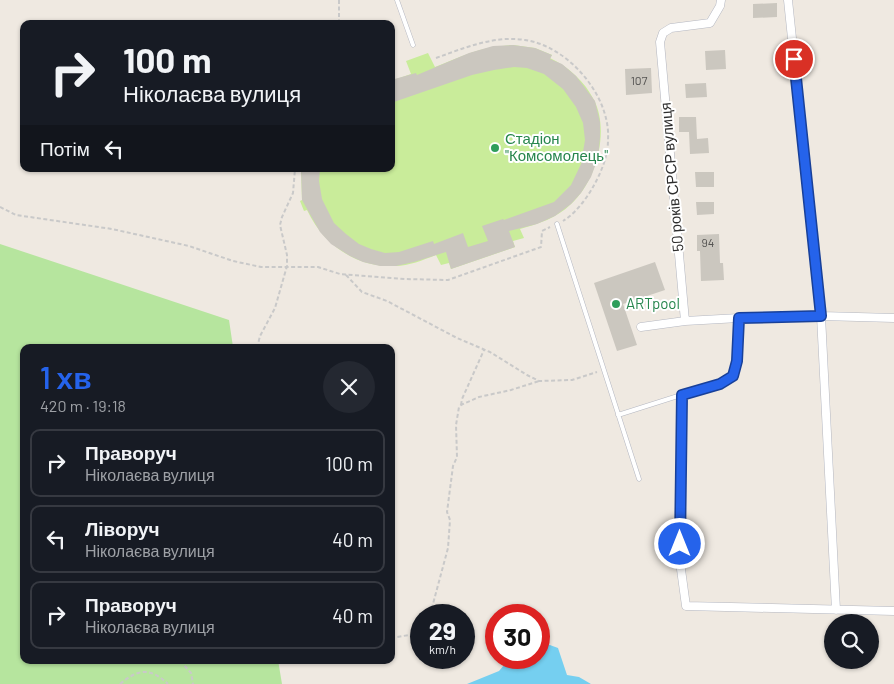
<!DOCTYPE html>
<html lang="uk">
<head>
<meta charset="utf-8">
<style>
  body { margin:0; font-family:Barlow,sans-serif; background:#242831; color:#f1f3f6; height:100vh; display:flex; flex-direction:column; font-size:19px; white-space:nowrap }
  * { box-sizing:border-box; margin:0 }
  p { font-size:16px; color:#9ea1a6 }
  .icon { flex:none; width:28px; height:28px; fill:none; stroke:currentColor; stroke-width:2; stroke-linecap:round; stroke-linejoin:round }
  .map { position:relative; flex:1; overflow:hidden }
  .panel { position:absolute; left:20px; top:344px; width:375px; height:320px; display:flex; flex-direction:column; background:#171b24; border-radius:10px; box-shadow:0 1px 4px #0004 }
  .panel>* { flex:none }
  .banner { position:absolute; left:20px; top:20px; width:375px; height:152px; border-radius:10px; box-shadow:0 1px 4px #0004; background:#171b24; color:#f1f3f6; overflow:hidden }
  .buttons { position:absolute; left:824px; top:614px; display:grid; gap:10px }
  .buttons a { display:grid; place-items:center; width:55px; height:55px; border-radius:50%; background:#171b24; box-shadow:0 1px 4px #0004; font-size:25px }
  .speed { position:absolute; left:410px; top:604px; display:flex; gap:10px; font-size:25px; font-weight:700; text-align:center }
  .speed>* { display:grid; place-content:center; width:65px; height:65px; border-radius:50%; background:#171b24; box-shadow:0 1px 4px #0004; line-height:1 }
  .speed small { font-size:12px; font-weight:400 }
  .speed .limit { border:8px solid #d22; background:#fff; color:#111 }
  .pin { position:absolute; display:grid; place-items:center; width:42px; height:42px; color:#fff; margin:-21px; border:2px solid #fff; border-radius:50%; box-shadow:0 1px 5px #0007 }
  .me { position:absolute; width:55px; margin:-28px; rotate:0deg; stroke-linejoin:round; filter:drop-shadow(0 0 4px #0008) }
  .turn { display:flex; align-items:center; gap:18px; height:105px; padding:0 20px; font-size:22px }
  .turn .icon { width:65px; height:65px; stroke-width:2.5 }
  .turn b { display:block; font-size:35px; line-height:42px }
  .then { display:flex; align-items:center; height:48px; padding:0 20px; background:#0003; gap:10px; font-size:19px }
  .round { display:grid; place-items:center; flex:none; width:52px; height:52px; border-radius:26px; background:#242831 }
  .head { display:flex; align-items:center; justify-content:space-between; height:85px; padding:0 20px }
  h1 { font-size:30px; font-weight:600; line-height:38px; color:#2563eb }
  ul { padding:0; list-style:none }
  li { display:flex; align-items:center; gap:15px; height:68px; margin:0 10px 8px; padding:0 10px; border:2px solid #363941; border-radius:10px }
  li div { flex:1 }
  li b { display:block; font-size:19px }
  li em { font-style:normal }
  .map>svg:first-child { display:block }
</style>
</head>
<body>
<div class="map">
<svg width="894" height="684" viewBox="0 0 894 684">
  <rect width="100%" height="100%" fill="#efe9e1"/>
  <path fill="#b6e59e" d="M 0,244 L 229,320 L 233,347 L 24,348 L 24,660 L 278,660 L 282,684 L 0,684 Z"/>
  <path fill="#c9ec9a" d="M 513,45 L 535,48 L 552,55 L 550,58 C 569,67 585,82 594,100 C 610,131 596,182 571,204 C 557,218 538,224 520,229 L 524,238 L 513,241 L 515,247 L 451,269 L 449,263 L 441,265 L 436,255 C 423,260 409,266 395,266 C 356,268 323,244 307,210 L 304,211 L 300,201 L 302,200 L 301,169 L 391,169 L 391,81 L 411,74 L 406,61 L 428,53 L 435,67 C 462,56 482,46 513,45 Z"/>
  <path fill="#75cff0" d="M 539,641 L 558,648 L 567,675 L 579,677 L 591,684 L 467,684 L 499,671 L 510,658 L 539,658 Z"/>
  <path fill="#cbc7bf" d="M 777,3 L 777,17 L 753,18 L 753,4 Z
    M 513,45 L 535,48 L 552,55 L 550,59 L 562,64 L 576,76 L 595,101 L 600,122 L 600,138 L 598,158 L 591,177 L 581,193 L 571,204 L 555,216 L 537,224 L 509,231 L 515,247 L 451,269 L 446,252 L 414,262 L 396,266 L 380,266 L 363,262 L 350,256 L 331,244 L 320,232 L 302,200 L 301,169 L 320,169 L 319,181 L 322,199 L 334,223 L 346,234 L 359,244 L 371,249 L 385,253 L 399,252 L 433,241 L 434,244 L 463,233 L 468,247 L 488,241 L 482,226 L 503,219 L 504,220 L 554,202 L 571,185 L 581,164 L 585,140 L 583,123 L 576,107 L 563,89 L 544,74 L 527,68 L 514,67 L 494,70 L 472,75 L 391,103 L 391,80 L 416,73 L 417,75 L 469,53 L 493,46 Z
    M 725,50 L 726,69 L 706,70 L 705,51 Z
    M 651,68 L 652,93 L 626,95 L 625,69 Z
    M 706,83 L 707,97 L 686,98 L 685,84 Z
    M 679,117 L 696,117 L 697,139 L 708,138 L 709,153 L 690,154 L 689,132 L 679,132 Z
    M 695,172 L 714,172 L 714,187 L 696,187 Z
    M 696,202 L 714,202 L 714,214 L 697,215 Z
    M 719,234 L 720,263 L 723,263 L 724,280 L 701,281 L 700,251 L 697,251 L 697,235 Z
    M 655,262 L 665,290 L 623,304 L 637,345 L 617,351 L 594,283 Z"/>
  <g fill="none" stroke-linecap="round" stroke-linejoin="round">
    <g stroke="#b4b7c1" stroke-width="5">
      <path id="lane" d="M 397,0 L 413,45
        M 557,224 L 639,479
        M 618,415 L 681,395"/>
    </g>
    <g stroke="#b4b7c1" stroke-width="9">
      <path id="street" d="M 788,0 L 821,316 L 836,610
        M 894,318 L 821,316 L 739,318 L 737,361 L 733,376 L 720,384 L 681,395 L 680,562 L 686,606 L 894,611
        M 685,321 L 660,42 L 663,33 L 671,28 L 710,23 L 720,6 L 721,0
        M 641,327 L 685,321 L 739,318"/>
    </g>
    <path stroke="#c9c9c9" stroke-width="2" stroke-dasharray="4 2.5" stroke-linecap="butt" d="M 339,0 L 339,24
      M 436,58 C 464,48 495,35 525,40 C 568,46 611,96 608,140 C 608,156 601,173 593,187 C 586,199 576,213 563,221
      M 0,207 L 16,215 L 112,229 L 189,246 L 233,261 L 261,267 L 318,267 L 340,274 L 405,279 L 448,280 L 541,247 L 542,231 L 550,227
      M 346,275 L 362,292 L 387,301 L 457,338 L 490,352 L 527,375 L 539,381 L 572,380 L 597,372
      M 257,348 L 260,336 L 275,308 L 287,266 L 287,255 L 280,225 L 282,217 L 293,193 L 295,169
      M 461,405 L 462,399 L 484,350
      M 430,615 L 448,548 L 450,520 L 447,512 L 453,466 L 457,457 L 456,425 L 459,407 L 461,405 L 479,397 L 511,390 L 539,381
      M 391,638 L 421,633
      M 184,660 L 183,664 L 191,673 L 193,684
      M 120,684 C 138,669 150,667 168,684"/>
    <use href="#lane" stroke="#fff" stroke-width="4"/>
    <use href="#street" stroke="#fff" stroke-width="8"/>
  </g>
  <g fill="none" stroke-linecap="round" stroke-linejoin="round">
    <g stroke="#184099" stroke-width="12">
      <path id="route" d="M 680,544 L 682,395 L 720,384 L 733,376 L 737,361 L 739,318 L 821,316 L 794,59"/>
    </g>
    <use href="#route" stroke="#2563eb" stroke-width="9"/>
  </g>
  <g fill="#2e9e5b" stroke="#fff" stroke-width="2">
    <circle cx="495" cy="148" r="5"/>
    <circle cx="616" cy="304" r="5"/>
  </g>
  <g text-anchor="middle" stroke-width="4" stroke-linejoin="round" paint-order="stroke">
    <g font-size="12" fill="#555452">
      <text x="639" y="85">107</text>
      <text x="708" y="247">94</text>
    </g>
    <g font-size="15" fill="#27864d" stroke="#fff" text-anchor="start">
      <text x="505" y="144">Стадіон<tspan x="505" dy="17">"Комсомолець"</tspan></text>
      <text x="626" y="309">ARTpool</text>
    </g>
    <g font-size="15" fill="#2e2e2e" stroke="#fff">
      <text transform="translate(672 177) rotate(-95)" y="5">50 років СРСР вулиця</text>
    </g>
  </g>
</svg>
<div class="buttons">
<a><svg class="icon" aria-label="search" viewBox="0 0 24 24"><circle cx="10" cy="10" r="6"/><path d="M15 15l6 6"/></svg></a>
</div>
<div class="speed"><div>29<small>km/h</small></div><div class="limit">30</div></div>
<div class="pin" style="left:794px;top:59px;background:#d93025"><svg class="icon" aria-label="arrive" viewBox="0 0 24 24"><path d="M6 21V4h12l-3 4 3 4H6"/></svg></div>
<svg class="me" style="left:680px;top:544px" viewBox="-20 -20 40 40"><circle r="17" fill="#2563eb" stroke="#fff" stroke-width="3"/><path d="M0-11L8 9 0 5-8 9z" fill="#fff"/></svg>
<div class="banner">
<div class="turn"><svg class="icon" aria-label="right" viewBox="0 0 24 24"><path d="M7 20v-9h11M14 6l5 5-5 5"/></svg><div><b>100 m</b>Ніколаєва вулиця</div></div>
<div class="then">Потім<svg class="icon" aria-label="left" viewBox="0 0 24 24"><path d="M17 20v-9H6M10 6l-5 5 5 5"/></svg></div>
</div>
<section class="panel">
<div class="head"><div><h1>1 хв</h1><p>420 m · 19:18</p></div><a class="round"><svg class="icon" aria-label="close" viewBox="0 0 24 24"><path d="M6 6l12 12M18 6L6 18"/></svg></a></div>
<ul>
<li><svg class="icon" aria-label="right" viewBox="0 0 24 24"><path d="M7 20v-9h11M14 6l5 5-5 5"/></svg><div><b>Праворуч</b><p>Ніколаєва вулиця</p></div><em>100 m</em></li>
<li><svg class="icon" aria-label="left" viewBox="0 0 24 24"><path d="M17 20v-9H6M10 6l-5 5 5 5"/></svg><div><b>Ліворуч</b><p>Ніколаєва вулиця</p></div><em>40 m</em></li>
<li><svg class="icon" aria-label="right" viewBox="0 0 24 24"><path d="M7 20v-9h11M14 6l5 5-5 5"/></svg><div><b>Праворуч</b><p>Ніколаєва вулиця</p></div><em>40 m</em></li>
</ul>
</section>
</div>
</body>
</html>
